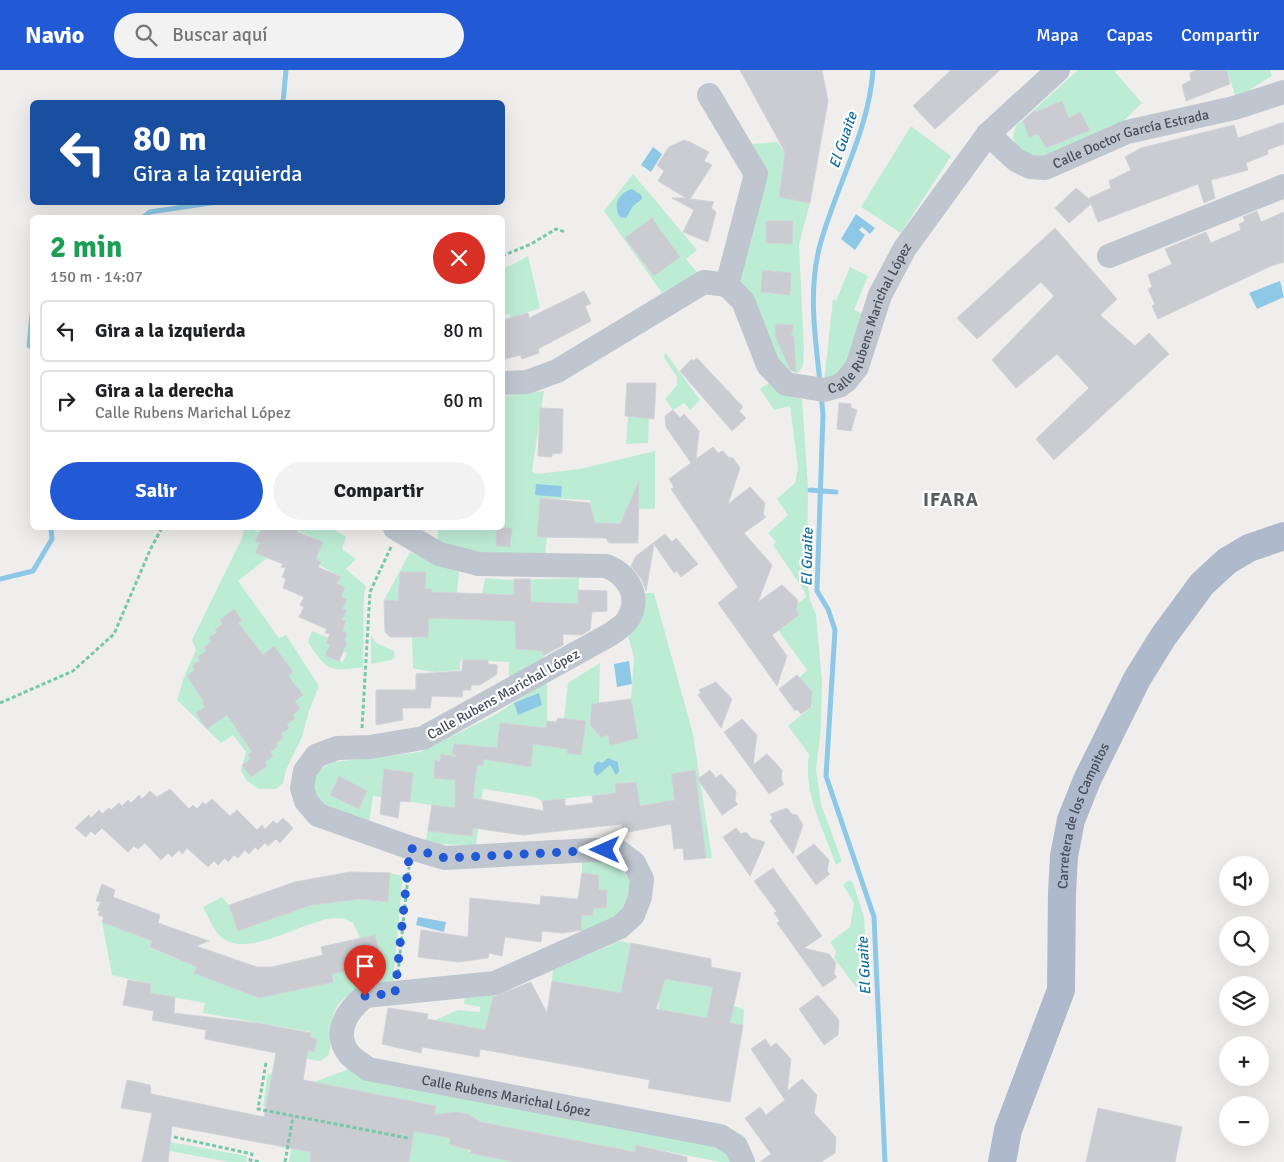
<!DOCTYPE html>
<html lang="es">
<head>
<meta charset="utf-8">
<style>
  body { margin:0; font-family:Signika,sans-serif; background:#f2f2f2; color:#202124; height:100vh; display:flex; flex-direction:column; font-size:19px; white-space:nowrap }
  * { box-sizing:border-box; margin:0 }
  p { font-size:16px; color:#757577 }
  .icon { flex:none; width:28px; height:28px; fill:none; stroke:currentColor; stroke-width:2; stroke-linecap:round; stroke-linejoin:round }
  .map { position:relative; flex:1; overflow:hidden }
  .panel { position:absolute; left:30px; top:145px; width:475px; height:315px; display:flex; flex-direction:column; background:#fff; border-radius:8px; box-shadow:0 5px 20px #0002 }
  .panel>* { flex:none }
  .guide { position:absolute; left:30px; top:30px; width:475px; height:105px; border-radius:8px; box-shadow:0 5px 20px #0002; background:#1a4fa0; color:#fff; overflow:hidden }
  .controls { position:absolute; left:1219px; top:786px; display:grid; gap:10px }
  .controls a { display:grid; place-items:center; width:50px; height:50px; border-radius:50%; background:#fff; box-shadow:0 5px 20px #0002; font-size:25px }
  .pin { position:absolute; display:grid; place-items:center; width:42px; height:42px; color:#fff; margin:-51px -21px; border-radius:50% 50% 50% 0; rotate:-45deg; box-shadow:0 0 5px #0007 }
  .pin .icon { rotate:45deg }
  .me { position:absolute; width:55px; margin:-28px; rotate:270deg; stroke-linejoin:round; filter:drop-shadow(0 0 4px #0008) }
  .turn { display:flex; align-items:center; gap:18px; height:105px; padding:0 20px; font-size:22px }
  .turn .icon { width:65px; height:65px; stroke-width:2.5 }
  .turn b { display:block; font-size:35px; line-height:42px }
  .round { display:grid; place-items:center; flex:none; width:52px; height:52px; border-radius:26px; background:#f2f2f2 }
  .head { display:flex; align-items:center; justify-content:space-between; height:85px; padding:0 20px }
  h1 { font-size:30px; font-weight:800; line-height:38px; color:#1e9e55 }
  .cta { display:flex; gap:10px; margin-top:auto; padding:10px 20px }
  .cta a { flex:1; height:58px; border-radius:30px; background:#2259d5; color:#fff; font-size:20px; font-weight:800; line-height:58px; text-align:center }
  .cta a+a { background:#f2f2f2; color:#202124 }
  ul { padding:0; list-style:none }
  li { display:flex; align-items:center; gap:15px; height:62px; margin:0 10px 8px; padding:0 10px; border:2px solid #e0e0e0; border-radius:8px }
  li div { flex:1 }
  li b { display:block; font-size:19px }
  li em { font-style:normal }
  header { display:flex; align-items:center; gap:30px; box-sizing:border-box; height:70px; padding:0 25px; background:#2259d5; color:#fff }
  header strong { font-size:24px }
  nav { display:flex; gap:28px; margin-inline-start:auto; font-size:18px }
  .search { width:350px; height:45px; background:#f2f2f2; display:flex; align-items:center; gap:12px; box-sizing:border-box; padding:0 18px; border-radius:28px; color:#757577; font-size:19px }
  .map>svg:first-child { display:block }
</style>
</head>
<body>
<header>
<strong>Navio</strong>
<div class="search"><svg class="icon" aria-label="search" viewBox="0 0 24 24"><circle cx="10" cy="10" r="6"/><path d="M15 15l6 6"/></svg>Buscar aquí</div>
<nav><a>Mapa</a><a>Capas</a><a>Compartir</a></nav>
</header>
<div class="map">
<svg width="1284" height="1092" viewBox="0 0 1284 1092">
  <rect width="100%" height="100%" fill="#f0eeed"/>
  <path fill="#bdecd5" d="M 1078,0 L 1118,0 L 1115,2 L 1142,33 L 1114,60 L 1040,89 L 1017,80 L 1013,67 L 1016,56 Z
    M 1227,0 L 1270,0 L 1272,6 L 1236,28 Z
    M 911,56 L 951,86 L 901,163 L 861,137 Z
    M 777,72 L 785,82 L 779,127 L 810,133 L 799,175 L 804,280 L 803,296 L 798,303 C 793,302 786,301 783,298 C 772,290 762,253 756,239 C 751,229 739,216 738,205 C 736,157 786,124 752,74 Z
    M 633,104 L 697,180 L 686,189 L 698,203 L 662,223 L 604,141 Z
    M 528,186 L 540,238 L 511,248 L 509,244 L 503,245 L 503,197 L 510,196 Z
    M 850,197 L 868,206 L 854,240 L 863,244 L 855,275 L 841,304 L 824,312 L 833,229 L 836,231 Z
    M 665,282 L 700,330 L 690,340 L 684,333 L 673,340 L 665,329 L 677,315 L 677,307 L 664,288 Z
    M 769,313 L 787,326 L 802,329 L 808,417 L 807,512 L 810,530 L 816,545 L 822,611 L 821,658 L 816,699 L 821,734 L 842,791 L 836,795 C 823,757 803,725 809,684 L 788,656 L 813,636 L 808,628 L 812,621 L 799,608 L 807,600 L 778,560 L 793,537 L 806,527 L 805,522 L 773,475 L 776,472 L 768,463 L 788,445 L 777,429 L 795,413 L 798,398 L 790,336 L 774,340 L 760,319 Z
    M 544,321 L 532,401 L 537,404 L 580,399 L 655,381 L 655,439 L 639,439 L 639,432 L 630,432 L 620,454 L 595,453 L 590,430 L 540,428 L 537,466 L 547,467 L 545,486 L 496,487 L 438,475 L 438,458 L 502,458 L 503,326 Z
    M 628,346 L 649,348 L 648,373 L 626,374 Z
    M 244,458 L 256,458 L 255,461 L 260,462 L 255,471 L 260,473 L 255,483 L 267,488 L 238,511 L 279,568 L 286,565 L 319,616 L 309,641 L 302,667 L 286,700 L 283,713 L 276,719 L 258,719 L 246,710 L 241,700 L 246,682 L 233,665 L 221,673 L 177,630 L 185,604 L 196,580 L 192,570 L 242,468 Z
    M 299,458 L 332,458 L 346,467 L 342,479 L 356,489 L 346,499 L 366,516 L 364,525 L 363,597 C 329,602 327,601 308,572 L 312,561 L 328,568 L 326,573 L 330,575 L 326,585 L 343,592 L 347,584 L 344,581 L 347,573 L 344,571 L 347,563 L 342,561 L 346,552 L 342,550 L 346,540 L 342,539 L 346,530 L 341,527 L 345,518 L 337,514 L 341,507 L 319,495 L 315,489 L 323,472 L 298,461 Z
    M 410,482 L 459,502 L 457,523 L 482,524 L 485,508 L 507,510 L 579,508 L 578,534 L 552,533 L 544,568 L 543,592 L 509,612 L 509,592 L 463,590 L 460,591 L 460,600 L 436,602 L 416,599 L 413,598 L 412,567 L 390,567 L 385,562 L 384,530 Z
    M 646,523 L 654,523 L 693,664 L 712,788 L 706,788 L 694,700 L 671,704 L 675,730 L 639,736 L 636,712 L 615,714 L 616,723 L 542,731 L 535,727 L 483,719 L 476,775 L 425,774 L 432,735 L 373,726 L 369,753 L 329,740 L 319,732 L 310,712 L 321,699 L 333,692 L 420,682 L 495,645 L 547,611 L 547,651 L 556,652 L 564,648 L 568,613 L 600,593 L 599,633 L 631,629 L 634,588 L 627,561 L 638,527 Z
    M 371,565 L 376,573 L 394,581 L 395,587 L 392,590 L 371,594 Z
    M 582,791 C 610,791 618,788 632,814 L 622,840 L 609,850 L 580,863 L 582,845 L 592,846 L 594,838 L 606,838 L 607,821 L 598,820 L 599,805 L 582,803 Z
    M 390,803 L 403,806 L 393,911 C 369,915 337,921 332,950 C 329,962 332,973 329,985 L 320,991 L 307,989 L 311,962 L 203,943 L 205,933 L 150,923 L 151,914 L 112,905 L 102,852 L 152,871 L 150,878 L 197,897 L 195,903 L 259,928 L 332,912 L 332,904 L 382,891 L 375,865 L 360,868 L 353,853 C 349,851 343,848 339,848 C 306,847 244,894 218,864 C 212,857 208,846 203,837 L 222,827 L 229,835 L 238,861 L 311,835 L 360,829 L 388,832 Z
    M 849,810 L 853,813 L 864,847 L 868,915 L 856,917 L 834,888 L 836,881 L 830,872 L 850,857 L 854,833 L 843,815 Z
    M 620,871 L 631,873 L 625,902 L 713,917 L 733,936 L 744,939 L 743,955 L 659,940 L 659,930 L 552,911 L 553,900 Z
    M 495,922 L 490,942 L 738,982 L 735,1005 L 433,951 L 458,940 L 480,942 L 480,937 L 464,934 L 465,926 Z
    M 349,999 L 716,1077 L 725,1081 L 735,1092 L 719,1092 L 637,1075 L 635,1082 L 482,1052 L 468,1044 L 456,1042 L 448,1054 L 451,1074 L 467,1079 L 470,1083 L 513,1092 L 289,1092 L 296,1050 L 413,1066 L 263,1036 L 268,1003 L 430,1064 L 436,1036 L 314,1012 Z
    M 170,1072 L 247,1086 L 246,1091 L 248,1092 L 230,1092 L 169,1081 Z"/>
  <path fill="#8dc8e7" d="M 653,77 L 662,84 L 651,102 L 641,95 Z
    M 632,119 L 641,125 L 642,129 L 633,136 L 626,148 L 620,147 C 612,134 619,123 632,119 Z
    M 856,144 L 875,158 L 870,164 L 862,157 L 859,160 L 865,165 L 855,180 L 841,169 Z
    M 1280,211 L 1284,227 L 1257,239 L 1249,223 Z
    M 536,414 L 562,416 L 561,427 L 535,425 Z
    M 629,591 L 632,614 L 617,617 L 614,594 Z
    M 539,623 L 542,635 L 518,645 L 514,633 Z
    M 608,688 L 618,692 L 619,702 L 616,705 L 610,695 L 597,706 L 594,702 L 594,695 L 598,691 L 602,693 Z
    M 418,847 L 446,852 L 444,862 L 416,855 Z"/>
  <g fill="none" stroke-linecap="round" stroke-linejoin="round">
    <path stroke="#8dc8e7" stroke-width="5" d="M 283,32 L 286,0
      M 142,148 L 150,142 L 217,132
      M 32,244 L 29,276 L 32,277
      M 820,312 C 815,266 808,220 820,175 C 836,116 869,61 873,0
      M 821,325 L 823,344 L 817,521 L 828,539 L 835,560 L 826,706 L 874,847 L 885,1092
      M 810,420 L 836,422
      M 0,509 L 33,501 L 52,469 L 51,458"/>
  </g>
  <path fill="#caccd2" stroke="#d1d3d9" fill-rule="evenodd" d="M 740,0 L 822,0 L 828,31 L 810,133 L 779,127 L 785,82 Z
    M 951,0 L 1000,0 L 935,59 L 913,36 Z
    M 1197,0 L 1227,0 L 1230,14 L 1186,31 L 1182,15 L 1191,10 L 1190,3 Z
    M 1062,31 L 1069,48 L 1080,42 L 1090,60 L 1046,78 L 1038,64 L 1029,67 L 1023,51 L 1035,40 L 1036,42 Z
    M 1284,52 L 1284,74 L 1267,80 L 1268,84 L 1246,93 L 1248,100 L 1211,110 L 1215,128 L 1204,133 L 1198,114 L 1098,152 L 1091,134 L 1069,153 L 1055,138 L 1076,118 L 1090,130 L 1089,128 L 1111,118 L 1109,111 L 1131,100 L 1125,87 L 1141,78 L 1234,55 L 1238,68 Z
    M 684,70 L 692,73 L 709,82 L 704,91 L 712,95 L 690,129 L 714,132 L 711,138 L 716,142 L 708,172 L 683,162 L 694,140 L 672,128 L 686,128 L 658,111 L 664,101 L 657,95 L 669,77 Z
    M 1257,141 L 1261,152 L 1284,142 L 1284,192 L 1271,196 L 1158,249 L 1152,236 L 1155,234 L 1148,219 L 1152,217 L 1148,205 L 1172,194 L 1165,179 L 1206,162 L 1211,173 L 1241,160 L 1239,154 L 1245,151 L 1243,147 Z
    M 652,148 L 680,187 L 654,206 L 625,168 Z
    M 766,151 L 793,151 L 792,174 L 766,173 Z
    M 1055,158 L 1117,229 L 1100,245 L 1135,276 L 1149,263 L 1169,284 L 1054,390 L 1036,369 L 1089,318 L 1057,284 L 1016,318 L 992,290 L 1054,226 L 1041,212 L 977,269 L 957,248 Z
    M 762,200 L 791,203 L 790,225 L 761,222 Z
    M 584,221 L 591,234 L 585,236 L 591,251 L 538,279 L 539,283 L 522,289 L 520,285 L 502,290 L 502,250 L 528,243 L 529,248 Z
    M 776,254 L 794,255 L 791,266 L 794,267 L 796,302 L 790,299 L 775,266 Z
    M 697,288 L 743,337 L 739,341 L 746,348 L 732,361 L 680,301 L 692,289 L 693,291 Z
    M 627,313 L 656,313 L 654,349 L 625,346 Z
    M 839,333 L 851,334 L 851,338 L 857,340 L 851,361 L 837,359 Z
    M 540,338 L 563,339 L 562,383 L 552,384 L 552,387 L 538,386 Z
    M 673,340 L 680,348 L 684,344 L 699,361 L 696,389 L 713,377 L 718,383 L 723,381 L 728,387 L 733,388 L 740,398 L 728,434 L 750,417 L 765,433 L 763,444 L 766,447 L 744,463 L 772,495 L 758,532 L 782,515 L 798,530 L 796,541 L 799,545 L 772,565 L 787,586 L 777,616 L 718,533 L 738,517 L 671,419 L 674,417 L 669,409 L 691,393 L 666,357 L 665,346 Z
    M 639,411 L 638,473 L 609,473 L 606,468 L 537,467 L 540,428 L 590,433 L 595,453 L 620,454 Z
    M 262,458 L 299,458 L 297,462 L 323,472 L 316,489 L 321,492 L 318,497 L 341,507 L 337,514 L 345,518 L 341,527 L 347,530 L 342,539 L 347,540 L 342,550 L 346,551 L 342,561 L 347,563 L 344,571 L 347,573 L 339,591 L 325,585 L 330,575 L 326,573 L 330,564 L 325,563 L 327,559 L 299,547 L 304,537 L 300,535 L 304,527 L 283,518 L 286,509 L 282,507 L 286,498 L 281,497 L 283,494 L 255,483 L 260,473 L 255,471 Z
    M 497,458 L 512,458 L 510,477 L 496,476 Z
    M 665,464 L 672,472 L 676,468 L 698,494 L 681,507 L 677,501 L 674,503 L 654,474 L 646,521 L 642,510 L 631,496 L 636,486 Z
    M 400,502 L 426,502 L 425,519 L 432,519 L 431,522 L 514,525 L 514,509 L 530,509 L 531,532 L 578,534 L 578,520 L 607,521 L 607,541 L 592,542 L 590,560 L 581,565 L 563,564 L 563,575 L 543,586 L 543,581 L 516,579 L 515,551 L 429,548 L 428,567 L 390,567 L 385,562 L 384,530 L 398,531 Z
    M 234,539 L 242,550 L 238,553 L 263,585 L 274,576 L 293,602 L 288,606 L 303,625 L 295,631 L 300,639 L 293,645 L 295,649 L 287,654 L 289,658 L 281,664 L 283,668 L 276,673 L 278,676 L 270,682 L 273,686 L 265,692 L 267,696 L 251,707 L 242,695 L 251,689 L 248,685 L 252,682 L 227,645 L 207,659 L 196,643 L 205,637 L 202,633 L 204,632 L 187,606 L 195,600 L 192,596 L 200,590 L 197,587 L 206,581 L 204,577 L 211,572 L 209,568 L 217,562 L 215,559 L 223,554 L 220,550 Z
    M 463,590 L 488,590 L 488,594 L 497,595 L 497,604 L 480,615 L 471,615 L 471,620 L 463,620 L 462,627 L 432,626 L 430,638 L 402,638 L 403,650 L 376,655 L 376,620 L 416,620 L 416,604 L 462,601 Z
    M 797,605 L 812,621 L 811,637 L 801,644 L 797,639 L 795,641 L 779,619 Z
    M 716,612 L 732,629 L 721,658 L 698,625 L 701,623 L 699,620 Z
    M 631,629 L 638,668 L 610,675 L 608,665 L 601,667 L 590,655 L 592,634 Z
    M 558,648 L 586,651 L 581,685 L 567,683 L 568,679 L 533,674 L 531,697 L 484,689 L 483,696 L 477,695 L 473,728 L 544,741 L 542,731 L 565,729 L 565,736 L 593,733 L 592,726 L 616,723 L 615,714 L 636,712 L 640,736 L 675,730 L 671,704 L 695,700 L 706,788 L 684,790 L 683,778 L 674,779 L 671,754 L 623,763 L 622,754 L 523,765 L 473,758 L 472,766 L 428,761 L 432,735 L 455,738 L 455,710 L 434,708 L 435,690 L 440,692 L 441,684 L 456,687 L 456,685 L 452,684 L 454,674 L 497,678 L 500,653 L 546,658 L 547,651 L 556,652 Z
    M 742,649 L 757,665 L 753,695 L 767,684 L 782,700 L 781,710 L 784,714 L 769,724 L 724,662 Z
    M 384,699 L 413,703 L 410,732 L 400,731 L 398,748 L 380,744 Z
    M 710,700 L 716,708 L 721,704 L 736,721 L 735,731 L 738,734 L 722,745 L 698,709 Z
    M 339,706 L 367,721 L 359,739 L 330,725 Z
    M 170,719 L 189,739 L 193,735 L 197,739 L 203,732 L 205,735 L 212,729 L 230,746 L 237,740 L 257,760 L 262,755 L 265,759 L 273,751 L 277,754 L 283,748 L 293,758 L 280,773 L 276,769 L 268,776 L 265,773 L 258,780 L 255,777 L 249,784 L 245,780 L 238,788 L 234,785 L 228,792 L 225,788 L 218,795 L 214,791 L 208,797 L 187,778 L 182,784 L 179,780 L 172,787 L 168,783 L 161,790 L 145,773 L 138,779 L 134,776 L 128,782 L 102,758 L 95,765 L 91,761 L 86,767 L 75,758 L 89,745 L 91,748 L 99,740 L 102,744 L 109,738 L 111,740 L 119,733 L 122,736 L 128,730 L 131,733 L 139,725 L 142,729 L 150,721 L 157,727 Z
    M 787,738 L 792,744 L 797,745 L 803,755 L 793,784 L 770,751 L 773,748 L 770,744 Z
    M 736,758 L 741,764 L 746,762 L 751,768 L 765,772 L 750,806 L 723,767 Z
    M 814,774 L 829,790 L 827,801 L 830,804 L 816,815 L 796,787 Z
    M 773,798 L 822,866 L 804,878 L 829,884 L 836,893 L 834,904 L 837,907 L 823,917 L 777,853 L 780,851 L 774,843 L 777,842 L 754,811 Z
    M 350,802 L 390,803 L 388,832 L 360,829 L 311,835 L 238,861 L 229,835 L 295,812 Z
    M 582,803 L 599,805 L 598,820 L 607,820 L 606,838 L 594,838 L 592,846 L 582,845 L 581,860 L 563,863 L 542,861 L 541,872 L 505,867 L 502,886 L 489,883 L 488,888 L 458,892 L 418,887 L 421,860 L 468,867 L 470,828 L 540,835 L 541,826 L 578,829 Z
    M 102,814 L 115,820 L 113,827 L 160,845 L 158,853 L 209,871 L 196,876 L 257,897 L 272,897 L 323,885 L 321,877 L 375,865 L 382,892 L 332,904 L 333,912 L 259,928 L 194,903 L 197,897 L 150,877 L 152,871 L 102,852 L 104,847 L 98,845 L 100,841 L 97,840 L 101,832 L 96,831 Z
    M 631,873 L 711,889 L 711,897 L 741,903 L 730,953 L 743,955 L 730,1032 L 648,1018 L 650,1010 L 480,979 L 479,987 L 422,977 L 421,983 L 382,974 L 388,938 L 428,944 L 427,949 L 485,960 L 493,927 L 531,912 L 547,943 L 552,911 L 621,923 ZM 665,909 L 713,917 L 707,948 L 656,939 Z
    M 128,910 L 151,914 L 150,923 L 175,927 L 174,943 L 257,953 L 311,963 L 310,967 L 317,969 L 314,982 L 308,980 L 303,1010 L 436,1036 L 434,1045 L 456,1042 L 468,1044 L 481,1052 L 635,1082 L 636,1075 L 687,1087 L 687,1092 L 513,1092 L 470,1083 L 471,1080 L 450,1075 L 450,1068 L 414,1061 L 409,1092 L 310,1092 L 311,1082 L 172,1056 L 168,1092 L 142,1092 L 152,1043 L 121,1038 L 127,1010 L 150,1015 L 151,1024 L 264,1047 L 276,983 L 205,969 L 206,960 L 152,950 L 154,941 L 123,935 Z
    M 818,925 L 839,950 L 838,965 L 824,975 L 799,939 Z
    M 765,969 L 771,977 L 776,973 L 791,989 L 787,1021 L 802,1009 L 817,1025 L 814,1043 L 836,1067 L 835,1083 L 821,1092 L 760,1092 L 771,1084 L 745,1048 L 760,1037 L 766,1045 L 785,1030 L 751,979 Z
    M 1098,1038 L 1182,1057 L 1175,1092 L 1086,1092 Z"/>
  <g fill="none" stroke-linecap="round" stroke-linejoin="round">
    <path stroke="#77c8aa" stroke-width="3" stroke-dasharray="4 2.5" stroke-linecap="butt" d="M 502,186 L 531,174 L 556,159 L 565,162
      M 0,633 L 73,601 L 114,564 L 151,478 L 162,458
      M 362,658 L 370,522 L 391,477
      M 398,903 L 409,797
      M 266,993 L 258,1039 L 408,1068
      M 174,1067 L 252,1084 L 250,1090 L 261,1092
      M 285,1092 L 293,1047"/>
    <g stroke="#bfc6cf" stroke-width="24">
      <path d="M 709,25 L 756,104 L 727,215"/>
      <path id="s1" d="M 988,64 L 1016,90 L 1030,97 L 1045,98 L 1127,62 L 1234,38 L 1284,22"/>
      <path d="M 1109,186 L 1284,116"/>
      <path id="s2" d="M 502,313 L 527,312 L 557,301 L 704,212 L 727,215 L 743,231 L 768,295 L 786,314 L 824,320 L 839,316 L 846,311 L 857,297 L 880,225 L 905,178 L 988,64 L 1058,0"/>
      <path id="s3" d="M 395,458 L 439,484 L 479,494 L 606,496 C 627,504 642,526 628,549 C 625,555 616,560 611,564 L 423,668 L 370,677 L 337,678 L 316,686 L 305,701 L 302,718 L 306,731 L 318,745 L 411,778 L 445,788 L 593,780 L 618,781 L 634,793 L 642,809 L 640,827 L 633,845 L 620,857 L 495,913 L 365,926 C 347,941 332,962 349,984 C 354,990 362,994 368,999 L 720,1066 L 736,1076 L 743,1092"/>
    </g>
    <path stroke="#aeb9cb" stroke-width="28" id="s4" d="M 1002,1092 L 1008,1060 L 1061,920 L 1062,823 L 1064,786 L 1071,750 L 1087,710 L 1137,609 L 1163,567 L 1202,514 L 1227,491 L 1249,478 L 1284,466"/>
  </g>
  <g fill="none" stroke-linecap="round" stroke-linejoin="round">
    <path stroke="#2259d5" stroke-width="9" stroke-dasharray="0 16.2" d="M 365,926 L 395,923 L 410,778 L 445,788 L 605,780"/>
  </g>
  <g text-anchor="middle" stroke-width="4.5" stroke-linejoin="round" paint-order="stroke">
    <g font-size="14" fill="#474e5a" stroke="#fff">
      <text dy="5" stroke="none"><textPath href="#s1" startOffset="160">Calle Doctor García Estrada</textPath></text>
      <text dy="5" stroke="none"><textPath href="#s2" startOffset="498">Calle Rubens Marichal López</textPath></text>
      <text transform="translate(503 624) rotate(-29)" y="5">Calle Rubens Marichal López</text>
      <text dy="5" stroke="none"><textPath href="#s4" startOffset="360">Carretera de los Campitos</textPath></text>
      <text dy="5" stroke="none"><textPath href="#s3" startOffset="1601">Calle Rubens Marichal López</textPath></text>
    </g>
    <g font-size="15" font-style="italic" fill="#14709f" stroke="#fff">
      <text transform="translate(843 70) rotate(-71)" y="5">El Guaite</text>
      <text transform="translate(807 487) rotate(-89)" y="5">El Guaite</text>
      <text transform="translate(864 896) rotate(-93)" y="5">El Guaite</text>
    </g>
    <g font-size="19" font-weight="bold" letter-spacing="1" fill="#5a5d62" stroke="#fff">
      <text x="951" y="436">IFARA</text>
    </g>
  </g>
</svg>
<div class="controls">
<a><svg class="icon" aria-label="sound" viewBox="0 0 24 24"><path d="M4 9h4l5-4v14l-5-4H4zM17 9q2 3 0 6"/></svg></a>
<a><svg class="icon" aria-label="search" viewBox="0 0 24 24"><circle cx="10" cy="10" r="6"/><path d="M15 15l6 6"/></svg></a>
<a><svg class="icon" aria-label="layers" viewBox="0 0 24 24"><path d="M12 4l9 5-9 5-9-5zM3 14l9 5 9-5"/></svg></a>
<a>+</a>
<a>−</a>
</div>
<div class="pin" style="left:365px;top:926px;background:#d93025"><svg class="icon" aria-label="arrive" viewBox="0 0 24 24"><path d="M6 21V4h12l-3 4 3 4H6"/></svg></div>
<svg class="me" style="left:605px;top:780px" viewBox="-20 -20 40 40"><path d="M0-17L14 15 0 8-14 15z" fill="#2259d5" stroke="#fff" stroke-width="4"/></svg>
<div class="guide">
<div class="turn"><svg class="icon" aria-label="left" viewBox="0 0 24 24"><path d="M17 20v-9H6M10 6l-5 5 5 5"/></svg><div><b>80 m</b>Gira a la izquierda</div></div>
</div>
<section class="panel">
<div class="head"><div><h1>2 min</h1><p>150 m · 14:07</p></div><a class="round" style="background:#d93025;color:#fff"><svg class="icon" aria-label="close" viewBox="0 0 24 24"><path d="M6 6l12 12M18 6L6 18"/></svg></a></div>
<ul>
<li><svg class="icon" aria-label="left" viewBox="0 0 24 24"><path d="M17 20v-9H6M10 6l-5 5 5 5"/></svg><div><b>Gira a la izquierda</b></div><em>80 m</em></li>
<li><svg class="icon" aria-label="right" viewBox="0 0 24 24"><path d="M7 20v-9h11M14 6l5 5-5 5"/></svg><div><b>Gira a la derecha</b><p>Calle Rubens Marichal López</p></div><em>60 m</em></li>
</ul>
<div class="cta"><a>Salir</a><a>Compartir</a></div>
</section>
</div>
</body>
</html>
